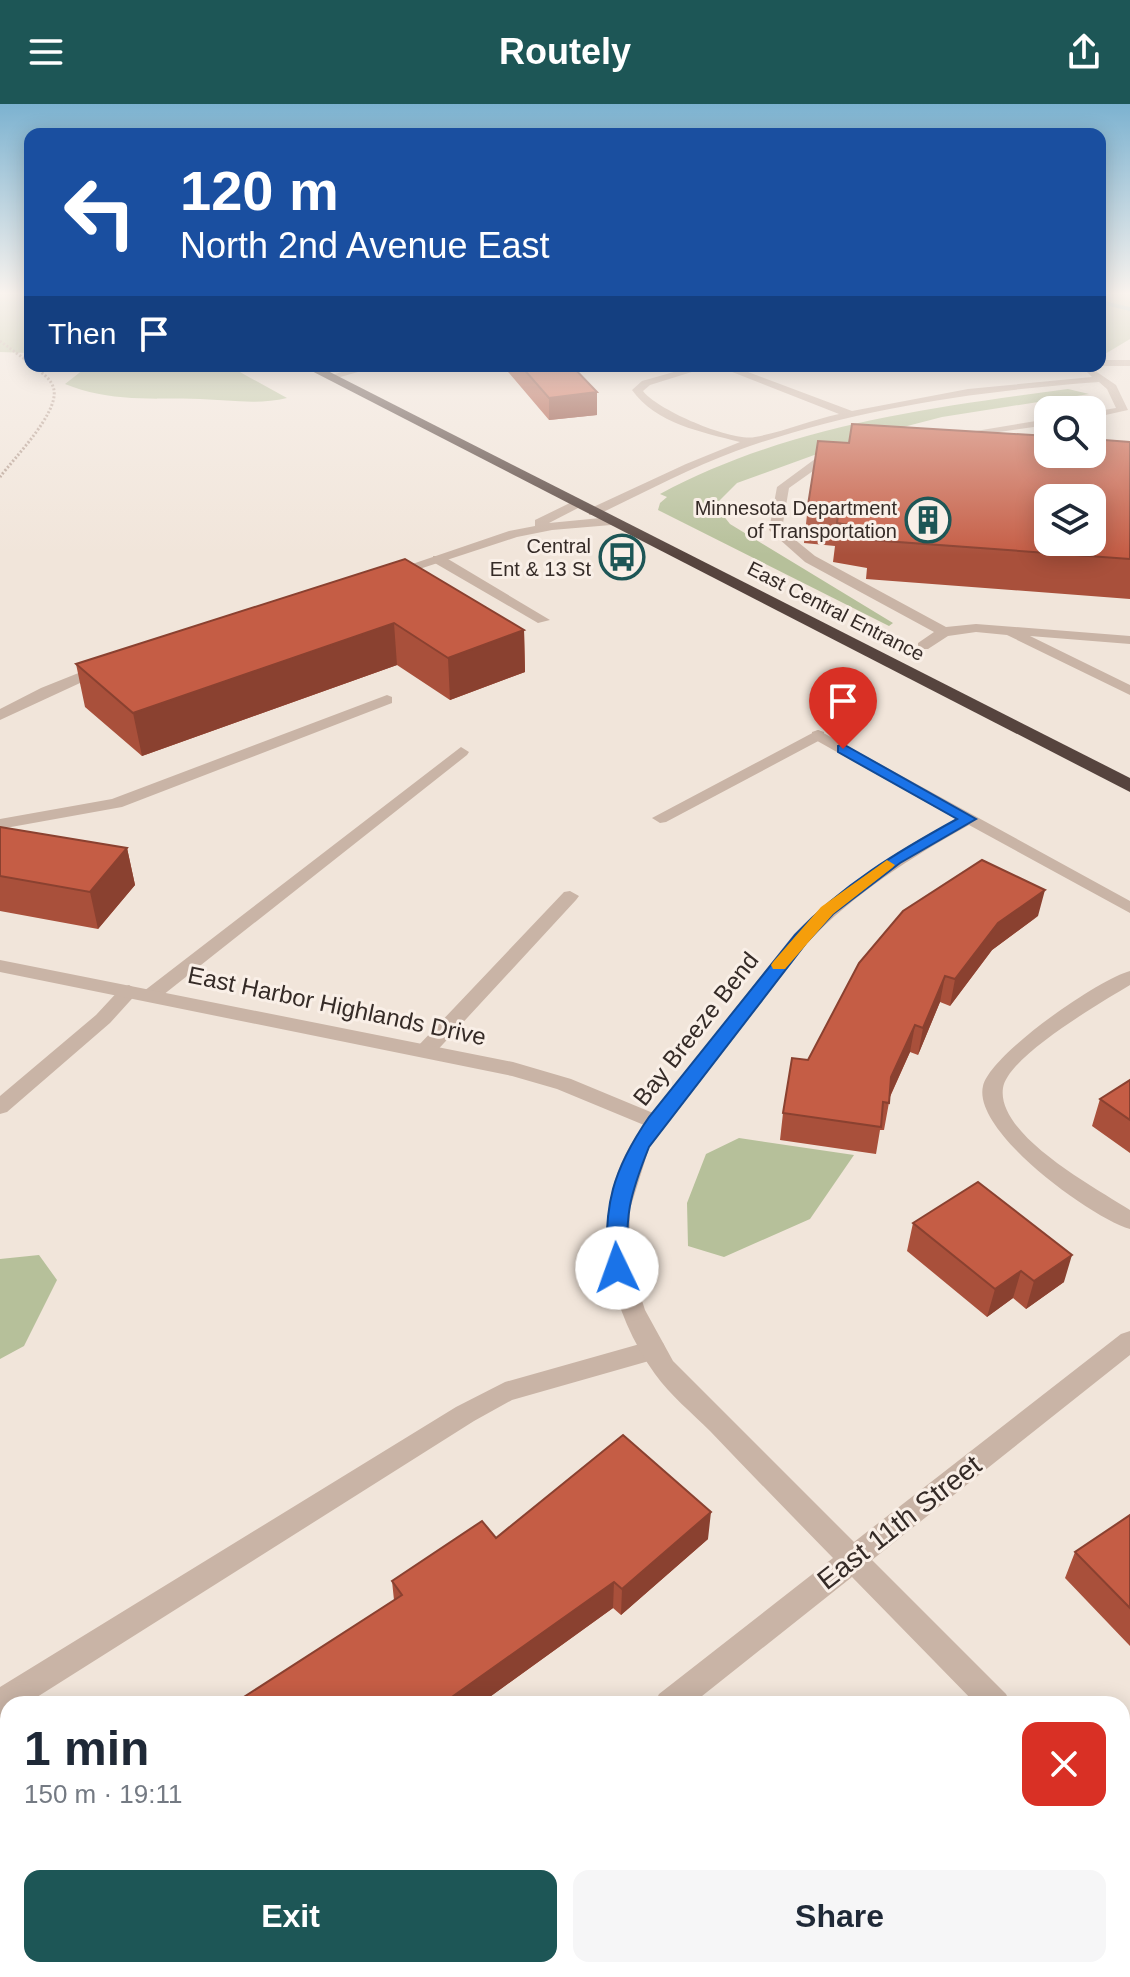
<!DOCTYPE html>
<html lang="en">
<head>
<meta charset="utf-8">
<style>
  body { margin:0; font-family:Helvetica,sans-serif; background:#f6f6f7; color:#1f2937; height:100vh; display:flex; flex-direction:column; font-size:30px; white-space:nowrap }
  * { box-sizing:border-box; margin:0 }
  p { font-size:26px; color:#747a83 }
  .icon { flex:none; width:44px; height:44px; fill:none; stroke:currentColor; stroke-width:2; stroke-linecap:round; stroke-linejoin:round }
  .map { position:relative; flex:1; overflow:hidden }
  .details { position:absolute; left:0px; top:1592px; width:1130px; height:282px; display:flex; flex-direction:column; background:#fff; border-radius:24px 24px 0 0; box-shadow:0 4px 20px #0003 }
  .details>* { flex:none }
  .guide { position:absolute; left:24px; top:24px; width:1082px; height:244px; border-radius:16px; box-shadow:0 4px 20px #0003; background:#1a4fa0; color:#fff; overflow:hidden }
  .buttons { position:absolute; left:1034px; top:292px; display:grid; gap:16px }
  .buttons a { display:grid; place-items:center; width:72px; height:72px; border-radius:16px; background:#fff; box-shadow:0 4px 20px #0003; font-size:40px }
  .pin { position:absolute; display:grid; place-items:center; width:68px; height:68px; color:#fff; margin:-82px -34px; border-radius:50% 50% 50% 0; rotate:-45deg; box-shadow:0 0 8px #0007 }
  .pin .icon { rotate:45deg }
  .me { position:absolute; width:88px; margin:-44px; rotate:357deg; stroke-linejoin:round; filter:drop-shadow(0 0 6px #0008) }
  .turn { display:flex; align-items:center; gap:28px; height:168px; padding:0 24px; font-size:36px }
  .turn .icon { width:104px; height:104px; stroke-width:2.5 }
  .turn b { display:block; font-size:56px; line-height:68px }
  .then { display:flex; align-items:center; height:76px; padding:0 24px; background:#0003; gap:16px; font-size:30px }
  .round { display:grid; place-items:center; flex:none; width:84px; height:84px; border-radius:16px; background:#f6f6f7 }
  .summary { display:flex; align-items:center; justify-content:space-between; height:136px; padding:0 24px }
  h1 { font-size:48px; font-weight:700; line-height:60px }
  .action { display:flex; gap:16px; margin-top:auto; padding:16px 24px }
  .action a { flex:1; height:92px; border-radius:16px; background:#1d5656; color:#fff; font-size:32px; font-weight:700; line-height:92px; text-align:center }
  .action a+a { background:#f6f6f7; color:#1f2937 }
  header { display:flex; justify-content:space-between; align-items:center; height:104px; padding:0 24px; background:#1d5656; color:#fff; font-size:36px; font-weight:700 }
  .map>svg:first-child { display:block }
</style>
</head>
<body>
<header><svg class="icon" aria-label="menu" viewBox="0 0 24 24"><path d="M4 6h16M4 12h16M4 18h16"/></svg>Routely<svg class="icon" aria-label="share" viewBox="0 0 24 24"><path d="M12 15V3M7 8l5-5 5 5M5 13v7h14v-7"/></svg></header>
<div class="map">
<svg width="1130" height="1873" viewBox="0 0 1130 1873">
  <rect width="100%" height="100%" fill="#f1e5da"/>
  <path fill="#b6c09a" d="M 0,189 L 30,191 L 30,249 L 0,248 Z
    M 1100,189 L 1130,189 L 1130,235 L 1100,253 Z
    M 88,262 L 229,262 L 287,294 C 258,301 230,296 200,295 C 155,294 108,298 65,280 Z
    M 1068,285 L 1089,290 L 942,313 L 861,334 L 737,379 L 715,401 L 730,420 L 893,519 L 889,522 L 658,406 L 660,399 L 667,393 L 660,390 C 786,322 928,304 1068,285 Z
    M 739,1034 L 854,1051 L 810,1115 L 724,1153 L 688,1142 L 687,1099 L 706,1050 Z
    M 39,1151 L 57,1176 L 24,1242 L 0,1255 L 0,1155 Z"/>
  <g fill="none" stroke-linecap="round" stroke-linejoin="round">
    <path fill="#7aaead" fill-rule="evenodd" d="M 1100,196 L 1130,203 L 1130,207 L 1100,200 Z"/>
    <path stroke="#b59e91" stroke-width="3" stroke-dasharray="2 2" stroke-linecap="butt" d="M 0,237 L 30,259
      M 0,373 C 14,354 58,310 54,286 C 52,275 41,268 33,262"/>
    <path fill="#c9b4a6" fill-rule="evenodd" d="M 1100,256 L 1130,256 L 1130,262 L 1100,262 Z
      M 362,262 L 379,262 L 330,276 L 325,273 Z
      M 695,262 L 711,262 L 650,281 L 643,287 C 657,306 732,338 755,333 C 783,328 811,316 839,310 L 717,262 L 732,262 L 852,307 L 968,285 L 1092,273 L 1086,267 L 1091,264 L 1116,281 L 1128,306 L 1092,314 L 1092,308 L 1116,304 L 1107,285 L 1099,278 C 976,287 852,305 736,347 C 688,365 643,389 597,411 L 589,411 L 589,405 L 686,360 L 740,338 C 702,328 656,320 632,286 L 642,277 Z
      M 923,262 L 998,262 L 993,265 L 928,265 Z
      M 1048,315 L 1048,321 L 958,334 L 952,331 Z
      M 836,348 L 842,351 L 840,353 L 827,357 L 789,384 L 782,425 L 815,452 L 946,523 L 976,520 L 1130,532 L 1130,540 L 1030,532 L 1130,581 L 1130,591 L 1007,531 L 976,528 L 948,532 L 928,545 L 918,545 L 918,539 L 934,528 L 805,458 L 769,426 L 777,383 L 819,352 Z
      M 433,452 L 443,452 L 550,516 L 538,519 L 433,458 Z
      M 387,591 L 392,593 L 392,599 L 122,703 L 0,725 L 0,715 L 112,695 Z
      M 818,626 L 824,628 L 824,634 L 666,718 L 660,719 L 652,714 Z
      M 461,643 L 469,648 L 467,651 L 158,895 L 144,895 L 141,891 L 144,887 Z
      M 570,787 L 579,792 L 576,796 L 432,952 L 418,952 L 415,947 L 418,942 L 564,788 Z
      M 1130,867 L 1130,881 C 1102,898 1008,952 1003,984 C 996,1031 1096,1084 1130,1106 L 1130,1125 C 1092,1114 972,1028 983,982 C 990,950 1099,875 1130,867 Z
      M 129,881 L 139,887 L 110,919 L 7,1008 L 0,1010 L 0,992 L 96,911 L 122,883 Z
      M 654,1236 L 663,1239 L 666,1246 L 663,1253 L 512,1296 L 474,1317 L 26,1600 L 8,1600 L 8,1611 L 0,1614 L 0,1583 L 456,1303 L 505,1278 Z"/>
    <path fill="#c9b4a6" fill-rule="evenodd" d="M 576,396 L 580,397 L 580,403 L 549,419 L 611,413 L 617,417 L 611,421 L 552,426 L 517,433 L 395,473 L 383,470 L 509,427 L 535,422 L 535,416 Z
      M 101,560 L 108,564 L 106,567 L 0,616 L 0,605 L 41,584 Z
      M 818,626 L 1130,797 L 1130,809 L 969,721 C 910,754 855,789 808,838 L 649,1044 L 630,1105 L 629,1156 L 645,1206 L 673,1257 L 854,1438 L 1121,1230 L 1130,1227 L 1130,1251 L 872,1456 L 1006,1590 L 1011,1600 L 976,1600 L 852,1473 L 692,1600 L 654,1600 L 659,1590 L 833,1454 C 792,1412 751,1370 710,1327 C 692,1309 670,1291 655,1270 C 603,1197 585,1096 644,1021 L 557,985 L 512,972 L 0,868 L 0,856 L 513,958 L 571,975 L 653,1009 L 794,830 C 842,781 897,747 956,715 L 812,634 L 812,628 Z
      M 1122,1710 L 1130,1714 L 1130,1750 L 1122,1746 Z
      M 312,1866 L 352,1866 L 349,1873 L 309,1873 Z"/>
    <path fill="#56443e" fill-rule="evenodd" d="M 302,262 L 318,262 L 1130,674 L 1130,688 Z"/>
  </g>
  <path fill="#a9503b" d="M 503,262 L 572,262 L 597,311 L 549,316 Z
    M 1130,338 L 1130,495 L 866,475 L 867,464 L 833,458 L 835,442 L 804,439 L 808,401 L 849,339 Z
    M 405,455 L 524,526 L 525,568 L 450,596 L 397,561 L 142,652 L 85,603 L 76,560 Z
    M 0,723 L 127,744 L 135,781 L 98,825 L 0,807 Z
    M 1038,812 L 992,846 L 950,902 L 940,898 L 918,951 L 910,948 L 890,993 L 884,1026 L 880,1026 L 876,1050 L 780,1036 L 783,1009 L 808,956 Z
    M 1130,976 L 1130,1049 L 1092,1022 L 1100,995 Z
    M 913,1119 L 1064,1178 L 1026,1205 L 1013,1194 L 987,1213 L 907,1147 Z
    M 1130,1411 L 1130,1542 L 1065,1474 L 1075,1448 Z
    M 496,1434 L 708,1435 L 621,1511 L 613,1504 L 480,1600 L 233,1600 L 394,1496 L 392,1477 Z
    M 567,1866 L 772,1866 L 770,1873 L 572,1873 Z"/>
  <path fill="#8a4130" d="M 597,288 L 597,311 L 549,316 L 549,294 Z
    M 394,519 L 397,561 L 142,652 L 133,609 Z
    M 524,526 L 525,568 L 450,596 L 448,554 Z
    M 127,744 L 135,781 L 98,825 L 90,788 Z
    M 1045,786 L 1038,812 L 992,846 L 950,902 L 955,875 L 998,819 Z
    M 945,872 L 940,898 L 918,951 L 923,924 Z
    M 915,921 L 910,948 L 886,1001 L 891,973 Z
    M 1072,1151 L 1064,1178 L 1026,1205 L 1034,1177 Z
    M 1021,1167 L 1013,1194 L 987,1213 L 995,1185 Z
    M 711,1408 L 708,1435 L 621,1511 L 622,1485 Z
    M 614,1478 L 613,1504 L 480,1600 L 442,1600 Z
    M 759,1866 L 772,1866 L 770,1873 L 751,1873 Z"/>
  <path fill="#c55d45" stroke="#8a4130" stroke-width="2" fill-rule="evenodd" d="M 521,262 L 572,262 L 597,288 L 549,294 Z
    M 852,320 L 1048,332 L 1048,350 L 1092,350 L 1092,335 L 1130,338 L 1130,455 L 871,436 L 872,425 L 837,419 L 839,404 L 808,401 L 818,337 L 849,339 ZM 1048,394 L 1092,394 L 1092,438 L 1048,438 Z
    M 405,455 L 524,526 L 448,554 L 394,519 L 133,609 L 76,560 Z
    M 0,723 L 127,744 L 90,788 L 0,772 Z
    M 982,756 L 1045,786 L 998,819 L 955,875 L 945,872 L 923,924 L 915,921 L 891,973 L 889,999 L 883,998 L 881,1023 L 783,1009 L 792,954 L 808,956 L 859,859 L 903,807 Z
    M 1130,976 L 1130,1016 L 1100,995 Z
    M 978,1078 L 1072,1151 L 1034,1177 L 1021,1167 L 995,1185 L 913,1119 Z
    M 623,1331 L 711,1408 L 622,1485 L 614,1478 L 442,1600 L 233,1600 L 402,1491 L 392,1477 L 482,1417 L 496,1434 Z
    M 1130,1411 L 1130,1504 L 1075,1448 Z
    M 0,1756 L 8,1772 L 8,1866 L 53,1866 L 56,1873 L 0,1873 Z
    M 1122,1848 L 1130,1857 L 1130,1873 L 1047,1873 L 1054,1866 L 1122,1866 Z
    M 583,1866 L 759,1866 L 751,1873 L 588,1873 Z"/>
  <linearGradient id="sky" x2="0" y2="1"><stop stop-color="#7cb2d0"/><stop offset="0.42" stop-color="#f9f3ee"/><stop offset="1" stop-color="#f9f3ee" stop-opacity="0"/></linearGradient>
  <rect width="1130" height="451" fill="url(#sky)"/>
  <path fill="#1a73e8" stroke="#114b97" stroke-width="2" d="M 843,640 L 976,715 L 900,759 L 833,810 L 807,838 L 649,1043 C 629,1093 625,1111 628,1164 L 625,1170 L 610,1170 L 607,1164 C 604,1101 612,1067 649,1013 L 795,831 C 842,781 897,748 957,715 L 838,648 L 838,642 Z"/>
  <path fill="#f59e0b" d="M 887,756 L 895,761 L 892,764 L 833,810 L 785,865 L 773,865 L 771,861 L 773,858 L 821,803 Z"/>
  <defs>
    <g id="building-ring" transform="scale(2.3)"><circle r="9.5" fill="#f9efe7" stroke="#1d5656" stroke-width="1.5"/><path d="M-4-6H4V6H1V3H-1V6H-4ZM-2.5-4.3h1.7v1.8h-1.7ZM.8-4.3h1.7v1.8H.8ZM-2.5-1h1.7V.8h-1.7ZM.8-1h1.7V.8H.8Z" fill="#1d5656"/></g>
    <g id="bus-ring" transform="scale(2.3)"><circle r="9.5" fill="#f9efe7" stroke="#1d5656" stroke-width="1.5"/><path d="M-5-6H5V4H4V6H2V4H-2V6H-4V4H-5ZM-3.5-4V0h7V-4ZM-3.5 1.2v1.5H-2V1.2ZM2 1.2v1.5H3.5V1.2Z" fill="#1d5656"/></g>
  </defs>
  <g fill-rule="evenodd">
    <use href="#building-ring" x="928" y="416"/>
    <use href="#bus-ring" x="622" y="453"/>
  </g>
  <g text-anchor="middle" stroke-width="6" stroke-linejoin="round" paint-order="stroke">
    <g font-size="20" fill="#352b27" stroke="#f9efe7" text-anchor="end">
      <text x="897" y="411">Minnesota Department<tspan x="897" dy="23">of Transportation</tspan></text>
      <text x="591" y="449">Central<tspan x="591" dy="23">Ent &amp; 13 St</tspan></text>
    </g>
    <g font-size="20" fill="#352b27" stroke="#f9efe7">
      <text transform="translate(836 507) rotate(27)" y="7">East Central Entrance</text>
    </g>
    <g font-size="24" fill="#352b27" stroke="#f9efe7">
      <text transform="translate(337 902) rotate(12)" y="8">East Harbor Highlands Drive</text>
      <text transform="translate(696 925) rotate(-52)" y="8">Bay Breeze Bend</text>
    </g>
    <g font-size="28" fill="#352b27" stroke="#f9efe7">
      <text transform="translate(899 1418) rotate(-38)" y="10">East 11th Street</text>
    </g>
  </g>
</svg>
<div class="buttons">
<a><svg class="icon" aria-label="search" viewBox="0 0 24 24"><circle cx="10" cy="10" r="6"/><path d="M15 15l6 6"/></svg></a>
<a><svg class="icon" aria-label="layers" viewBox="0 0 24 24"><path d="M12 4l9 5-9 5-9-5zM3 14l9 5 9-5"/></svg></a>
</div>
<div class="pin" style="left:843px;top:645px;background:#d93025"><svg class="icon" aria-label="arrive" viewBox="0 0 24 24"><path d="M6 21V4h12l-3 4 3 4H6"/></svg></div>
<svg class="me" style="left:617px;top:1164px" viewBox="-20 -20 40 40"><circle r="19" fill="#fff"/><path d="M0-13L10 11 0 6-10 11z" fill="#1a73e8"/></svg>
<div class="guide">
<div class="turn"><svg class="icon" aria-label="left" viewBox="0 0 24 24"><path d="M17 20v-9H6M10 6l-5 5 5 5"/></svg><div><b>120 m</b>North 2nd Avenue East</div></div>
<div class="then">Then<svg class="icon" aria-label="arrive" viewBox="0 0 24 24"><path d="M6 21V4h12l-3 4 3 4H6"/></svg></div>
</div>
<section class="details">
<div class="summary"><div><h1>1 min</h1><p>150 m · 19:11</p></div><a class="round" style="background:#d93025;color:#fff"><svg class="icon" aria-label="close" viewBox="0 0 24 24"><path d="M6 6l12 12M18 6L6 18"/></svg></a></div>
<div class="action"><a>Exit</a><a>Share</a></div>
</section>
</div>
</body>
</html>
